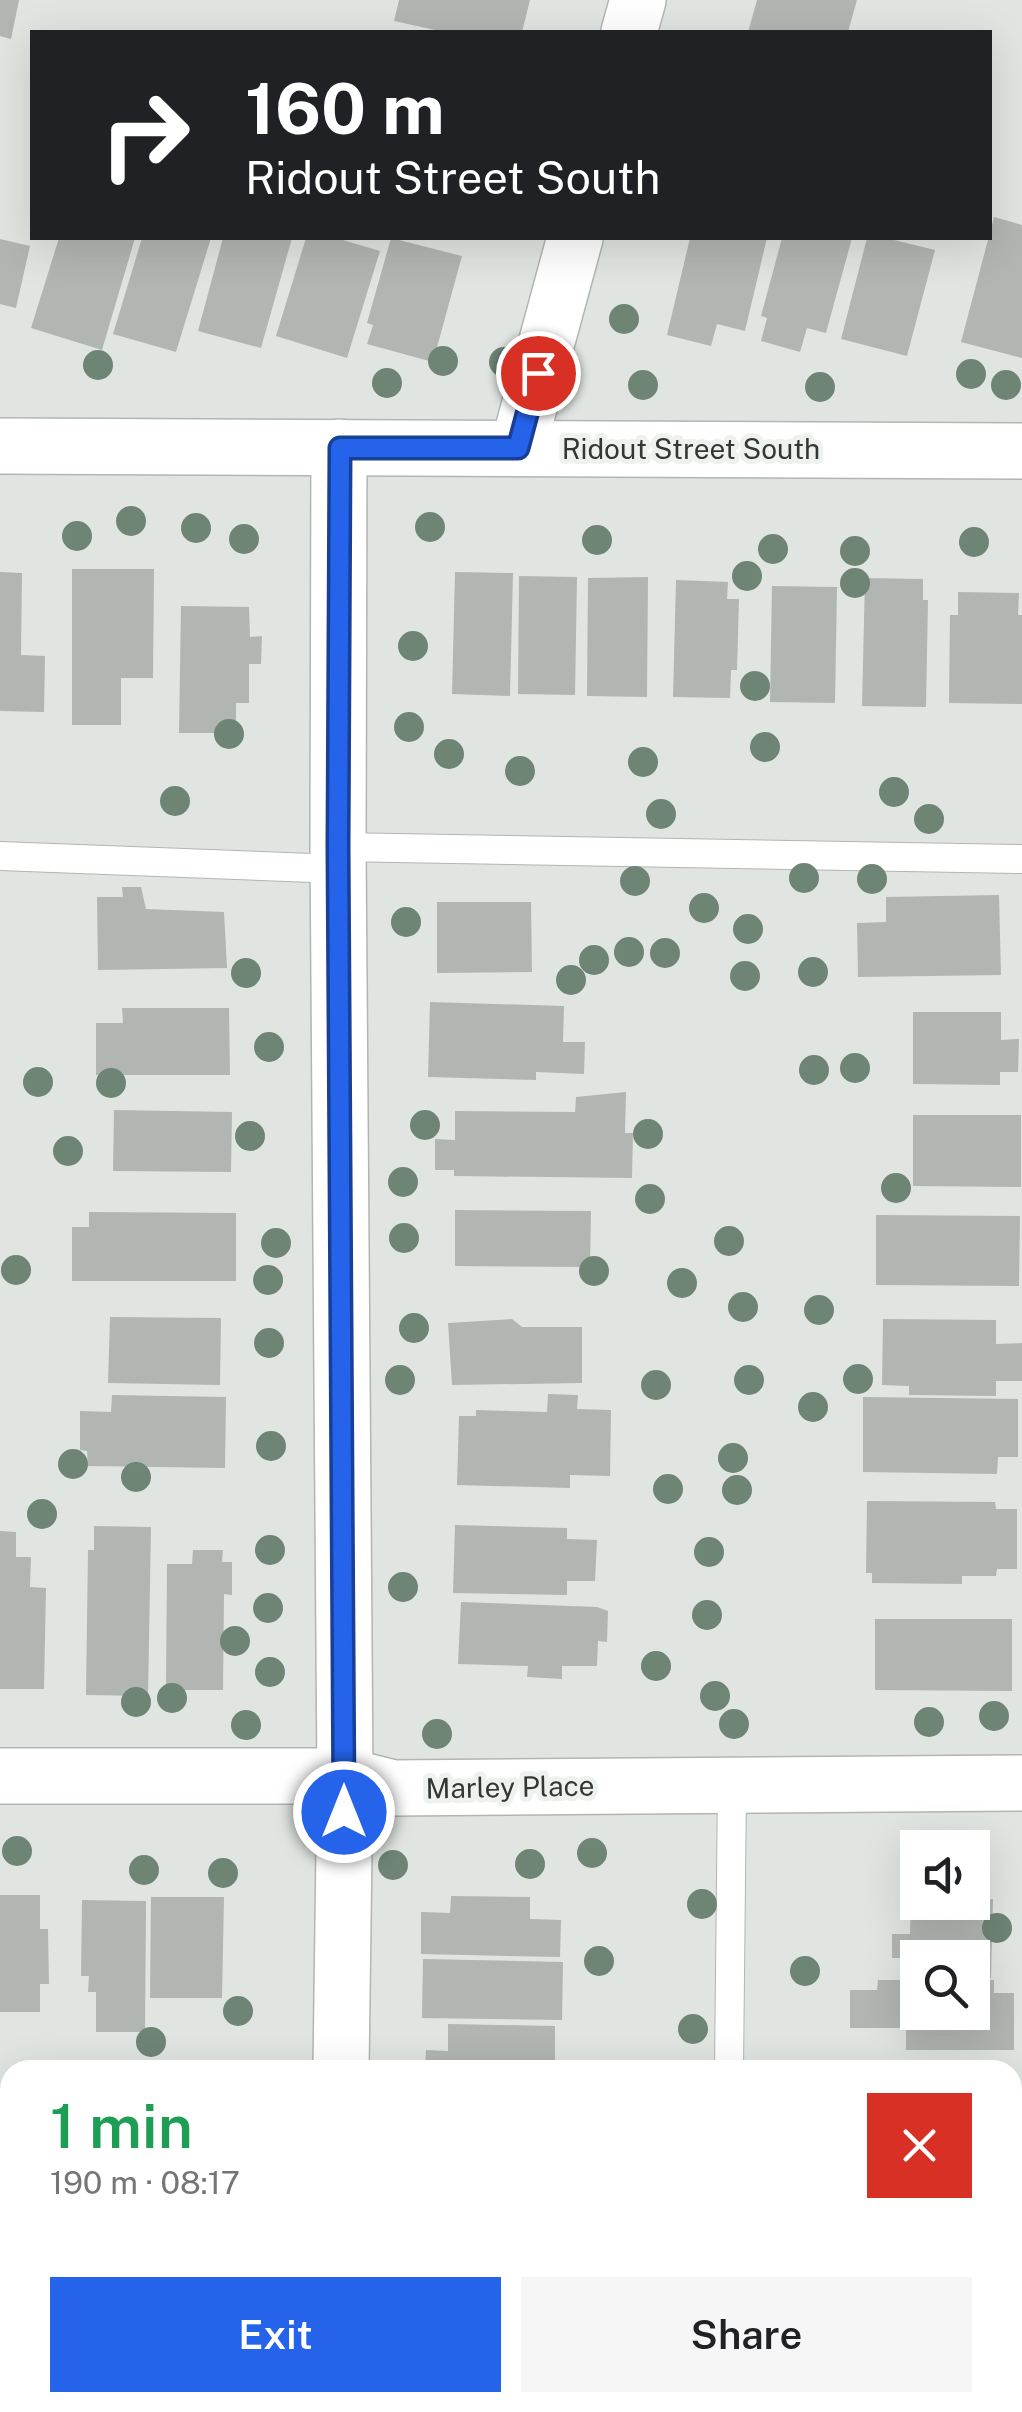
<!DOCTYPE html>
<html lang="en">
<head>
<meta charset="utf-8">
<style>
  body { margin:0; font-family:"Public Sans",sans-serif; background:#f6f6f6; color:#202124; height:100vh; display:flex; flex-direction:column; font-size:38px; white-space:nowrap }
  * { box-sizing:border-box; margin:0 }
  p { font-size:32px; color:#757577 }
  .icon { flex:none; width:55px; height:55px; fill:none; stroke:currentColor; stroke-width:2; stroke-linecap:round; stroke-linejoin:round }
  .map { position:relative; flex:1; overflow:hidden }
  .sheet { position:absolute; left:0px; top:2060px; width:1022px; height:352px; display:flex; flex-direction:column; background:#fff; border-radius:30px 30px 0 0; box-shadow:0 10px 40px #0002 }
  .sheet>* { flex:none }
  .top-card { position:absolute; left:30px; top:30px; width:962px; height:210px; border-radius:0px; box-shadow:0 10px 40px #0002; background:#202124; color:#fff; overflow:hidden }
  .tools { position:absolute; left:900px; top:1830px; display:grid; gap:20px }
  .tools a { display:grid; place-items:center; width:90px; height:90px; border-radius:0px; background:#fff; box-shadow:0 10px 40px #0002; font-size:50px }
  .pin { position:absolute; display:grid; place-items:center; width:85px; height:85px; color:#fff; margin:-42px; border:5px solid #fff; border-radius:50%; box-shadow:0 2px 10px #0007 }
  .me { position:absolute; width:110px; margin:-55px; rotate:0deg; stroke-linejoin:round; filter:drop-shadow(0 0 8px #0008) }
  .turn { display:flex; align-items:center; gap:35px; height:210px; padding:0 50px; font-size:45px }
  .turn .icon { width:130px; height:130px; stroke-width:2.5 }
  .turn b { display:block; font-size:70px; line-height:85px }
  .round { display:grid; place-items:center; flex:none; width:105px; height:105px; border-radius:0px; background:#f6f6f6 }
  .head { display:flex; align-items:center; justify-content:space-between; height:170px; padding:0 50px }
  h1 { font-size:60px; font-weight:600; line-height:75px; color:#1e9e55 }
  .cta { display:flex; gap:20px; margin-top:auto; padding:20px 50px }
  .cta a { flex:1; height:115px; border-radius:0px; background:#2563eb; color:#fff; font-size:40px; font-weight:600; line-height:115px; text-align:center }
  .cta a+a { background:#f6f6f6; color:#202124 }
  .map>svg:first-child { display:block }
</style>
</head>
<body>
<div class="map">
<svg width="1022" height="2412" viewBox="0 0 1022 2412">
  <rect width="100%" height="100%" fill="#e0e5e1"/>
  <path fill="#b1b6b2" d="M 0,0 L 19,0 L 11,39 L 0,36 Z
    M 399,0 L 530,0 L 522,32 L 444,32 L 394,21 Z
    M 757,0 L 857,0 L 848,32 L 748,32 Z
    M 994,217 L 1022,225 L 1022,358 L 961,342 Z
    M 59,238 L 135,238 L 102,350 L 31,328 Z
    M 142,238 L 211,238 L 176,352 L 113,334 Z
    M 223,238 L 292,238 L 261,348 L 198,331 Z
    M 306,238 L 336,238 L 380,251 L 347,358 L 276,336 Z
    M 391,238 L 462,256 L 433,362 L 367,344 L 373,325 L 367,323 Z
    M 690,238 L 767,238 L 745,331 L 717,324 L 711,346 L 667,335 Z
    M 782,238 L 852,238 L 826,333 L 807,328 L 800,352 L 761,341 L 767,318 L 761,316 Z
    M 867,238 L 886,238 L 935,250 L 907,356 L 841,339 Z
    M 0,239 L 30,246 L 16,308 L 0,304 Z
    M 72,569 L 154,569 L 153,678 L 121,678 L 121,725 L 72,725 Z
    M 0,572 L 22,573 L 21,655 L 45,656 L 44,712 L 0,711 Z
    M 455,572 L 513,573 L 510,696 L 452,694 Z
    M 519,576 L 577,577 L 575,695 L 518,694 Z
    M 648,577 L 647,697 L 587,696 L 588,578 Z
    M 865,578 L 923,579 L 923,600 L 928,600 L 926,707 L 862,706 Z
    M 676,580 L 728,582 L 727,599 L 739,599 L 737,670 L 731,670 L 730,698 L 673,697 Z
    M 772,586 L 837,587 L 835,703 L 770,702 Z
    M 958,592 L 1019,593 L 1018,615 L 1022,615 L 1022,704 L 949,703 L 950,615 L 958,615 Z
    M 181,606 L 249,607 L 250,637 L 262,636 L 261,664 L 249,664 L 249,703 L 236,703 L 236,733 L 179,733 Z
    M 122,887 L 141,887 L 146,909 L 224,912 L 227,968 L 98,970 L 97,897 L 123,897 Z
    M 999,895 L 1001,975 L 858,977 L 857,923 L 886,922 L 886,897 Z
    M 437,902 L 531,902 L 532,972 L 437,973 Z
    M 430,1002 L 564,1006 L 563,1042 L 585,1042 L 584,1074 L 536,1072 L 536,1080 L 428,1077 Z
    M 122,1008 L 229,1008 L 230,1075 L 96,1075 L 96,1023 L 123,1023 Z
    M 913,1012 L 1001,1012 L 1001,1040 L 1019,1039 L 1018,1072 L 1000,1072 L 1000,1085 L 913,1084 Z
    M 626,1092 L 625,1133 L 633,1133 L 632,1178 L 454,1176 L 454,1170 L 435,1170 L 435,1139 L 455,1140 L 455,1111 L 575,1112 L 576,1097 Z
    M 114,1110 L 232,1112 L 231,1172 L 113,1171 Z
    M 913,1115 L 1021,1115 L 1021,1187 L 913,1186 Z
    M 455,1210 L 591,1211 L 590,1267 L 455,1266 Z
    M 89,1212 L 236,1213 L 236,1281 L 72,1281 L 72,1227 L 89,1227 Z
    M 876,1215 L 1020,1216 L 1019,1286 L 876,1285 Z
    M 110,1317 L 221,1318 L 220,1385 L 108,1383 Z
    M 512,1319 L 522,1327 L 582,1327 L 582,1383 L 452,1385 L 448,1323 Z
    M 883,1319 L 996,1320 L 996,1344 L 1022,1343 L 1022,1381 L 996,1381 L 996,1396 L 909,1395 L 909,1386 L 882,1385 Z
    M 548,1394 L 578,1395 L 577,1409 L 611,1410 L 610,1476 L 570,1475 L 570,1488 L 457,1485 L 459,1416 L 476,1416 L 476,1410 L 547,1412 Z
    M 112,1395 L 226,1397 L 225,1468 L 88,1466 L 87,1451 L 80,1450 L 80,1411 L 111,1412 Z
    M 863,1397 L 1018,1399 L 1018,1457 L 998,1457 L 997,1474 L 863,1472 Z
    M 867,1501 L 995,1502 L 996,1509 L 1017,1509 L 1017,1569 L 997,1569 L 996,1576 L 962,1576 L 962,1584 L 872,1583 L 872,1573 L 866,1573 Z
    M 455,1525 L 567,1528 L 567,1539 L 597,1540 L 595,1581 L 567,1581 L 567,1595 L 453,1593 Z
    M 94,1526 L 151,1527 L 148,1696 L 86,1695 L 88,1550 L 94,1550 Z
    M 0,1531 L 16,1532 L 16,1557 L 31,1557 L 30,1587 L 46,1588 L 44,1689 L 0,1689 Z
    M 193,1550 L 223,1550 L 222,1562 L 232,1562 L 232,1595 L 224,1594 L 223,1690 L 166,1690 L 167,1564 L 192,1564 Z
    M 461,1602 L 597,1607 L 608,1611 L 607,1642 L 598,1641 L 597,1666 L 562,1666 L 562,1679 L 527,1677 L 528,1666 L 458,1664 Z
    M 875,1619 L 1012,1619 L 1012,1691 L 875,1690 Z
    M 0,1895 L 40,1895 L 40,1929 L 48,1929 L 49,1984 L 40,1984 L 40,2012 L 0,2012 Z
    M 451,1896 L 530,1897 L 530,1919 L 561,1920 L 560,1957 L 421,1954 L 421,1912 L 450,1913 Z
    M 151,1897 L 224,1897 L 222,1998 L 150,1998 Z
    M 911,1899 L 918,1899 L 918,1902 L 972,1902 L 972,1899 L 993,1899 L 991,1978 L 972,1978 L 972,1958 L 918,1958 L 918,1977 L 909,1977 L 909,1958 L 892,1958 L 892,1934 L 910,1934 Z
    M 82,1900 L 146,1901 L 145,2032 L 96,2032 L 96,1992 L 88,1992 L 89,1976 L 81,1976 Z
    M 423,1959 L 563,1962 L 562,2020 L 422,2018 Z
    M 878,1980 L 918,1980 L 918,2012 L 972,2012 L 972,1980 L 994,1980 L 994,1993 L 1014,1993 L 1014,2050 L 906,2050 L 906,2028 L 850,2028 L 850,1990 L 877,1990 Z
    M 448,2024 L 555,2026 L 555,2070 L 425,2070 L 426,2050 L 448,2051 Z
    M 426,2402 L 559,2402 L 559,2412 L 426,2412 Z
    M 880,2402 L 1008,2402 L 1008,2412 L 880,2411 Z"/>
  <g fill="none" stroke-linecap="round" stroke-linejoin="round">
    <g stroke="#b1b6b2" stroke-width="30">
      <path id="service" d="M 338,847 L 1022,859
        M 0,856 L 339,869
        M 729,2070 L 732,1785
        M 727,2412 L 727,2402"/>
    </g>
    <g stroke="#b1b6b2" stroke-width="58">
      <path id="minor" d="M 629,32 L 638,0
        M 339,447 L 338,847 L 345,1776 L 341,2070
        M 518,448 L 575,238
        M 0,1776 L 345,1776 L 393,1788 L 1022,1783
        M 336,2412 L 336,2402"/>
    </g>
    <g stroke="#b1b6b2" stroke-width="58">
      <path id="tertiary" d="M 0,446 L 1022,451"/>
    </g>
    <use href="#service" stroke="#fff" stroke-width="28"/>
    <use href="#minor" stroke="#fff" stroke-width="55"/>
    <use href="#tertiary" stroke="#fff" stroke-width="55"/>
  </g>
  <g fill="#6e8475">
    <circle cx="624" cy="319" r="15"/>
    <circle cx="443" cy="361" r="15"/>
    <circle cx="504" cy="362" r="15"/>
    <circle cx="98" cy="365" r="15"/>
    <circle cx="971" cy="374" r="15"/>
    <circle cx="387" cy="383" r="15"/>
    <circle cx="643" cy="385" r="15"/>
    <circle cx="1006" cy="385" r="15"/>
    <circle cx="820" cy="387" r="15"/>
    <circle cx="131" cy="521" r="15"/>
    <circle cx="430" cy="527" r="15"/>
    <circle cx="196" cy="528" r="15"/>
    <circle cx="77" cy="536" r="15"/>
    <circle cx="244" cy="539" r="15"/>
    <circle cx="597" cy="540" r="15"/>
    <circle cx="974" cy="542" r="15"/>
    <circle cx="773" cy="549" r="15"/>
    <circle cx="855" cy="551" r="15"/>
    <circle cx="747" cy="576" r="15"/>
    <circle cx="855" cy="583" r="15"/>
    <circle cx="413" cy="646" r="15"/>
    <circle cx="755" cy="686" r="15"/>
    <circle cx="409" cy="727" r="15"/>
    <circle cx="229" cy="734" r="15"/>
    <circle cx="765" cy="747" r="15"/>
    <circle cx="449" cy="754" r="15"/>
    <circle cx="643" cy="762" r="15"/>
    <circle cx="520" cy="771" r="15"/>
    <circle cx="894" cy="792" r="15"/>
    <circle cx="175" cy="801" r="15"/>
    <circle cx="661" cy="814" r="15"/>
    <circle cx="929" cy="819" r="15"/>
    <circle cx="804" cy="878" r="15"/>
    <circle cx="872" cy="879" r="15"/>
    <circle cx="635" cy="881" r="15"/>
    <circle cx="704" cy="908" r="15"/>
    <circle cx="406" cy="922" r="15"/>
    <circle cx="748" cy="929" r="15"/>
    <circle cx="629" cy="952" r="15"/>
    <circle cx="665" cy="953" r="15"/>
    <circle cx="594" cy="960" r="15"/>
    <circle cx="813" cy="972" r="15"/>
    <circle cx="246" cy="973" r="15"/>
    <circle cx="745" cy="976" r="15"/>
    <circle cx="571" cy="980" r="15"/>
    <circle cx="269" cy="1047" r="15"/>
    <circle cx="855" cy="1068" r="15"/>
    <circle cx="814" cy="1070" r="15"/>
    <circle cx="38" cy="1082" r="15"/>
    <circle cx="111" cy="1083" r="15"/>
    <circle cx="425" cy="1125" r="15"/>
    <circle cx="648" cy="1134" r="15"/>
    <circle cx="250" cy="1136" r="15"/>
    <circle cx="68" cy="1151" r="15"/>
    <circle cx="403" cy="1182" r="15"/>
    <circle cx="896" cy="1188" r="15"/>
    <circle cx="650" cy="1199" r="15"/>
    <circle cx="404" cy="1238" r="15"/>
    <circle cx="729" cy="1241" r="15"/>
    <circle cx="276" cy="1243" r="15"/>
    <circle cx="16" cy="1270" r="15"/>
    <circle cx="594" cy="1271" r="15"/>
    <circle cx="268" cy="1280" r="15"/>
    <circle cx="682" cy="1283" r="15"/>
    <circle cx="743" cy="1307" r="15"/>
    <circle cx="819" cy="1310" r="15"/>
    <circle cx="414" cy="1328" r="15"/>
    <circle cx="269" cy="1343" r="15"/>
    <circle cx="858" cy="1379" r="15"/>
    <circle cx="400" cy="1380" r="15"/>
    <circle cx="749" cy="1380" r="15"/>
    <circle cx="656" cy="1385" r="15"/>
    <circle cx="813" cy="1407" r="15"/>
    <circle cx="271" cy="1446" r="15"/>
    <circle cx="733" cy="1458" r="15"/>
    <circle cx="73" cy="1464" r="15"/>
    <circle cx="136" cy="1477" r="15"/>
    <circle cx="668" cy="1489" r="15"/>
    <circle cx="737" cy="1490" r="15"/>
    <circle cx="42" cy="1514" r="15"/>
    <circle cx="270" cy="1550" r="15"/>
    <circle cx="709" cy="1552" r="15"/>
    <circle cx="403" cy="1587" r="15"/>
    <circle cx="268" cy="1608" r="15"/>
    <circle cx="707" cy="1615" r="15"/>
    <circle cx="235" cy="1641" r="15"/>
    <circle cx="656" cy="1666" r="15"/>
    <circle cx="270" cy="1672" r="15"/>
    <circle cx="715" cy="1696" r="15"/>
    <circle cx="172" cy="1698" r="15"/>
    <circle cx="136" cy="1702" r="15"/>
    <circle cx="994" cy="1716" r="15"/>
    <circle cx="929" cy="1722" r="15"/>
    <circle cx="734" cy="1724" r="15"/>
    <circle cx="246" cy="1725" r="15"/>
    <circle cx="437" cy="1734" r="15"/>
    <circle cx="17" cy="1851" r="15"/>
    <circle cx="592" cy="1853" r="15"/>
    <circle cx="530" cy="1864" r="15"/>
    <circle cx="393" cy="1865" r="15"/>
    <circle cx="144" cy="1870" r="15"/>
    <circle cx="223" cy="1873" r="15"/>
    <circle cx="702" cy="1904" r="15"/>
    <circle cx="997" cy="1928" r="15"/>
    <circle cx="599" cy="1961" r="15"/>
    <circle cx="805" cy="1971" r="15"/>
    <circle cx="238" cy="2011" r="15"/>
    <circle cx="693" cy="2029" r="15"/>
    <circle cx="151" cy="2042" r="15"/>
  </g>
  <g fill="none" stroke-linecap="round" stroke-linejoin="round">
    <g stroke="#184099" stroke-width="25">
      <path id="route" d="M 344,1812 L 338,847 L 340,448 L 518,448 L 538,373"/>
    </g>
    <use href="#route" stroke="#2563eb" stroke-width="18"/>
  </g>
  <g text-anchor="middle" stroke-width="10" stroke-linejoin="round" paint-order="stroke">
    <g font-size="28" fill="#343635" stroke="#edf2ee">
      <text x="691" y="459">Ridout Street South</text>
      <text transform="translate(510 1787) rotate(-1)" y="10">Marley Place</text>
    </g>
  </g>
</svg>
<div class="tools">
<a><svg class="icon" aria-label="sound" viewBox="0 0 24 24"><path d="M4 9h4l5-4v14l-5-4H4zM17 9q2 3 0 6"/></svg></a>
<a><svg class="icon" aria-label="search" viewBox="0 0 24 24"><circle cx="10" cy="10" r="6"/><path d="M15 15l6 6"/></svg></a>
</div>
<div class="pin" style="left:538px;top:373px;background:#d93025"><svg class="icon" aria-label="arrive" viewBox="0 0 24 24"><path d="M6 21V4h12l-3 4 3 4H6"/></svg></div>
<svg class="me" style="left:344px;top:1812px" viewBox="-20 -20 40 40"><circle r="17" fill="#2563eb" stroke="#fff" stroke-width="3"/><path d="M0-11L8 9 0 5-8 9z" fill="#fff"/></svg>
<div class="top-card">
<div class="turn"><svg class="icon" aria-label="right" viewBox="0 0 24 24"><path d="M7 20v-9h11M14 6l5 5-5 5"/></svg><div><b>160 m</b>Ridout Street South</div></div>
</div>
<section class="sheet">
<div class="head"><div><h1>1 min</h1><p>190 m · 08:17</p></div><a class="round" style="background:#d93025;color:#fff"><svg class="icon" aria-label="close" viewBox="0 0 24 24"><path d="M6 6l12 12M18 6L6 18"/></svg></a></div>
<div class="cta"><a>Exit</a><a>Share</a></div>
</section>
</div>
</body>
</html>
